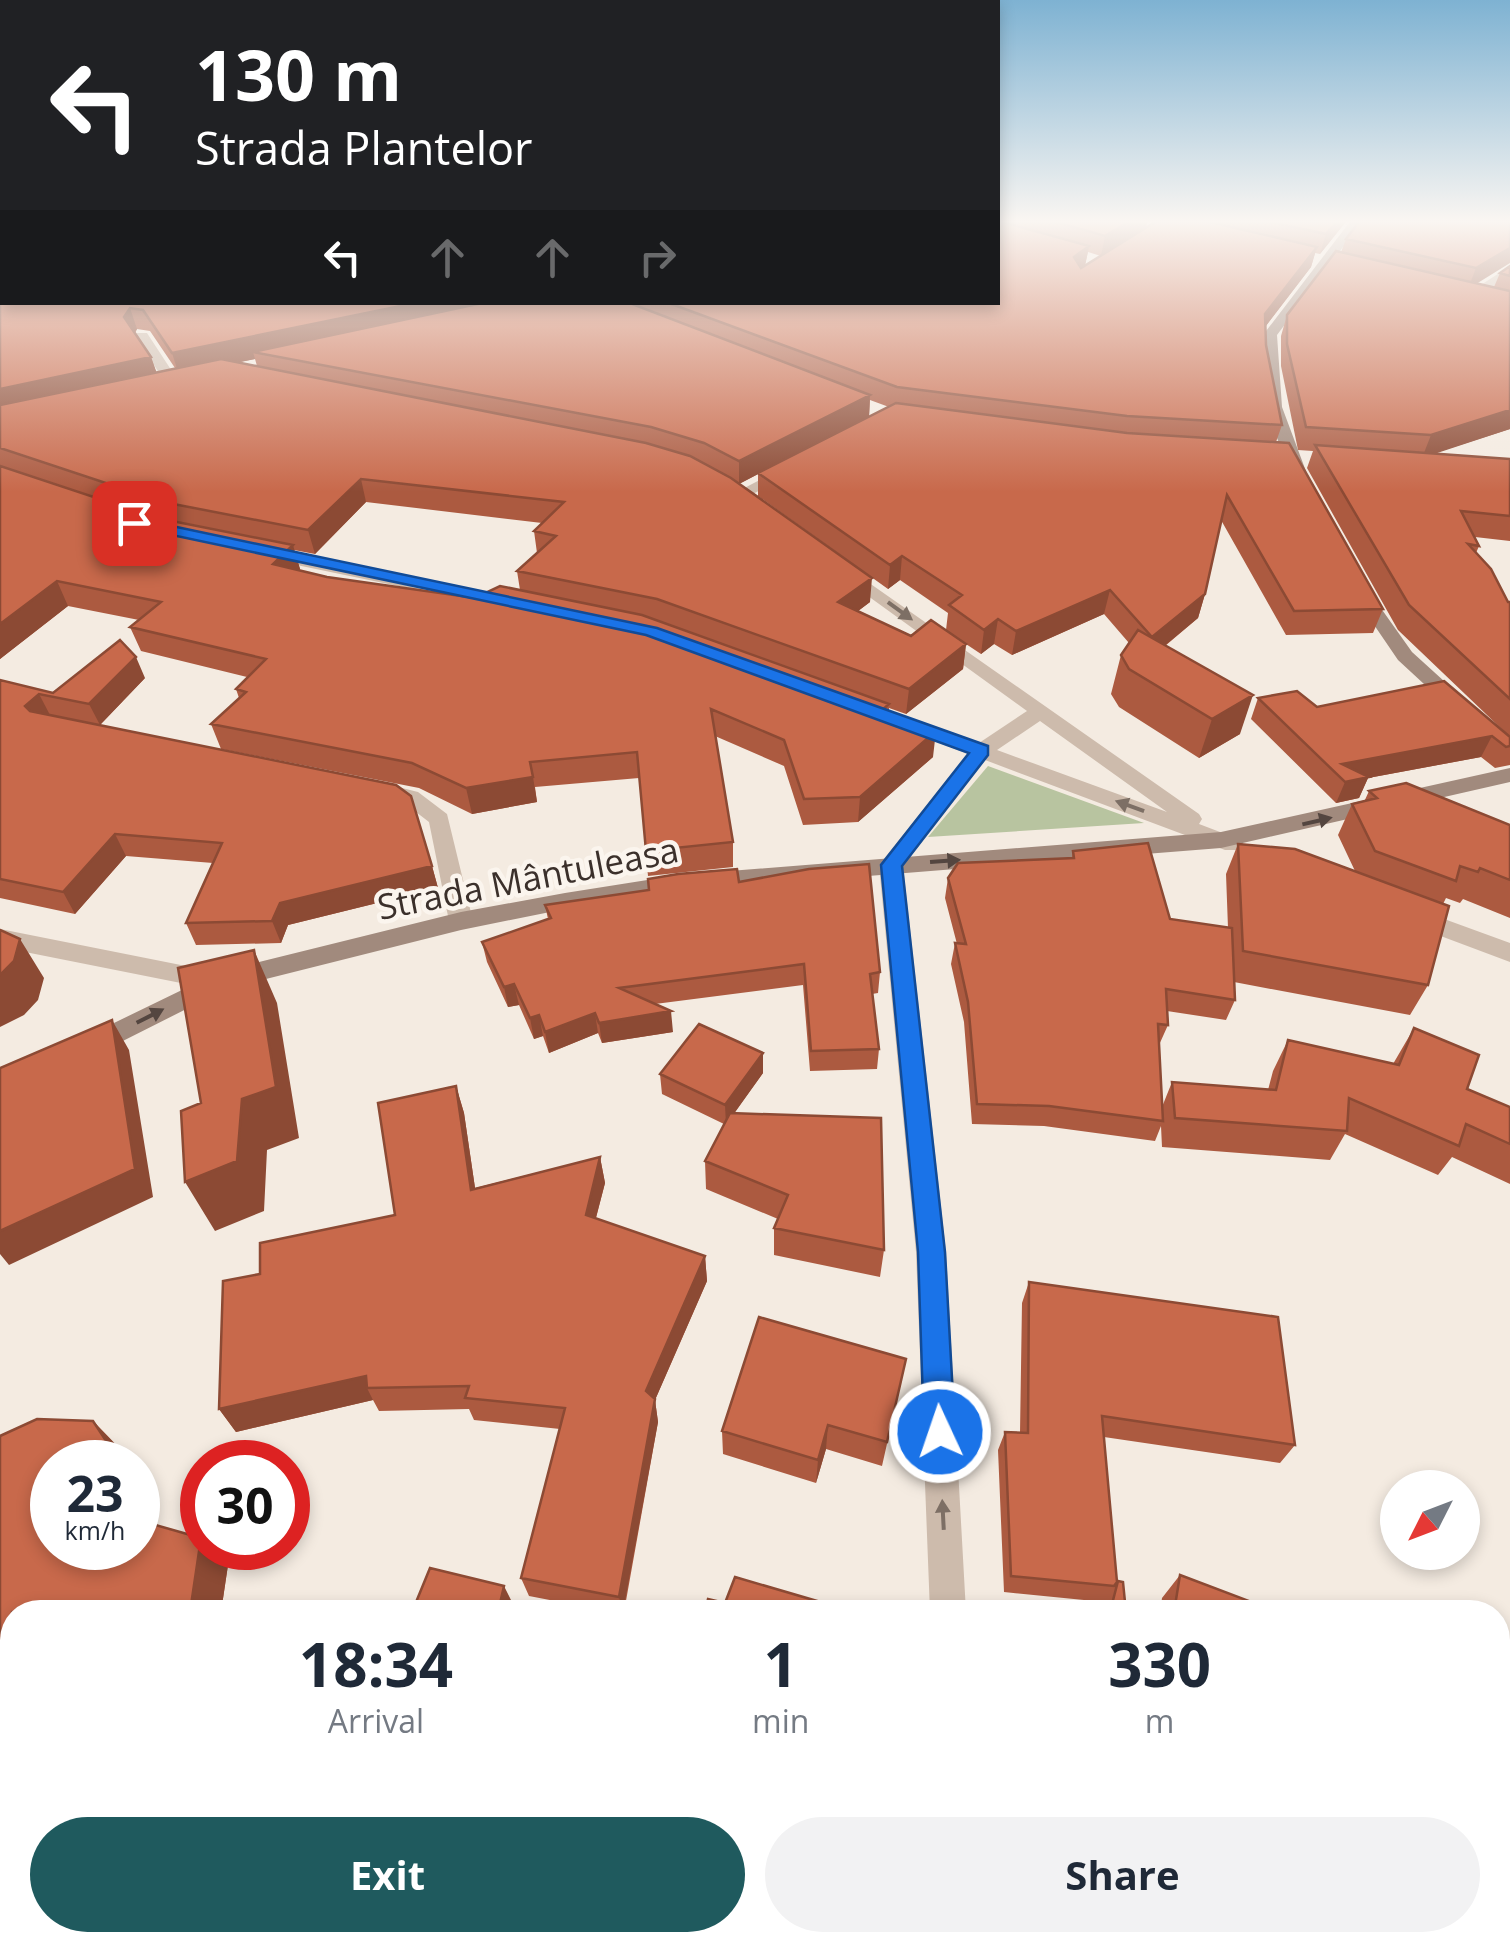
<!DOCTYPE html>
<html lang="en">
<head>
<meta charset="utf-8">
<style>
  body { margin:0; font-family:"Open Sans",sans-serif; background:#f2f2f3; color:#1f2937; height:100vh; display:flex; flex-direction:column; font-size:38px; white-space:nowrap }
  * { box-sizing:border-box; margin:0 }
  p { font-size:32px; color:#747a83 }
  .icon { flex:none; width:55px; height:55px; fill:none; stroke:currentColor; stroke-width:2; stroke-linecap:round; stroke-linejoin:round }
  .map { position:relative; flex:1; overflow:hidden }
  .side { position:absolute; left:0px; top:1600px; width:1510px; height:352px; display:flex; flex-direction:column; background:#fff; border-radius:40px 40px 0 0; box-shadow:0 5px 15px #0003 }
  .side>* { flex:none }
  .guide { position:absolute; left:0px; top:0px; width:1000px; height:305px; box-shadow:0 5px 15px #0003; background:#202124; color:#fff; overflow:hidden }
  .needle { width:65px; rotate:228deg }
  .buttons { position:absolute; left:1380px; top:1470px; display:grid; gap:20px }
  .buttons a { display:grid; place-items:center; width:100px; height:100px; border-radius:50%; background:#fff; box-shadow:0 5px 15px #0003; font-size:50px }
  .speed { position:absolute; left:30px; top:1440px; display:flex; gap:20px; font-size:50px; font-weight:700; text-align:center }
  .speed>* { display:grid; place-content:center; width:130px; height:130px; border-radius:50%; background:#fff; box-shadow:0 5px 15px #0003; line-height:1 }
  .speed small { font-size:25px; font-weight:400 }
  .speed .limit { border:15px solid #d22; background:#fff; color:#111 }
  .pin { position:absolute; display:grid; place-items:center; width:85px; height:85px; color:#fff; margin:-42px; border-radius:20px; box-shadow:0 5px 15px #0006 }
  .me { position:absolute; width:110px; margin:-55px; rotate:357deg; stroke-linejoin:round; filter:drop-shadow(0 0 8px #0008) }
  .turn { display:flex; align-items:center; gap:35px; height:210px; padding:0 30px; font-size:45px }
  .turn .icon { width:130px; height:130px; stroke-width:2.5 }
  .turn b { display:block; font-size:70px; line-height:85px }
  .lanes { display:flex; align-items:center; height:95px; padding:0 30px; background:#0003; justify-content:center; gap:50px; direction:ltr }
  .lanes .off { opacity:.35 }
  .eta { display:flex; justify-content:space-evenly; align-items:center; height:170px; text-align:center }
  .eta b { font-size:60px; font-weight:700; line-height:70px }
  .action { display:flex; gap:20px; margin-top:auto; padding:20px 30px }
  .action a { flex:1; height:115px; border-radius:60px; background:#1f5a5e; color:#fff; font-size:40px; font-weight:700; line-height:115px; text-align:center }
  .action a+a { background:#f2f2f3; color:#1f2937 }
  .map>svg:first-child { display:block }
</style>
</head>
<body>
<div class="map">
<svg width="1510" height="1952" viewBox="0 0 1510 1952">
  <rect width="100%" height="100%" fill="#f4ebe1"/>
  <path fill="#b8c4a0" d="M 988,766 L 1144,823 L 928,837 Z"/>
  <g fill="none" stroke-linecap="round" stroke-linejoin="round">
    <path fill="#cdbbac" fill-rule="evenodd" d="M 1510,266 L 1510,276 L 1477,300 L 1467,300 L 1467,294 Z
      M 137,333 L 147,333 L 181,385 L 179,388 L 169,388 L 135,336 Z
      M 788,465 L 796,470 L 794,473 L 745,498 L 731,495 Z
      M 264,548 L 509,597 L 518,603 L 509,609 L 258,557 L 258,549 Z
      M 845,566 L 1199,814 L 1202,819 L 1199,824 L 1241,840 L 1244,845 L 1241,850 L 1225,850 L 985,760 L 903,866 L 946,1252 L 966,1612 L 930,1612 L 916,1252 L 879,865 L 968,754 L 898,727 L 898,719 L 912,719 L 979,743 L 1027,711 L 839,575 L 836,571 ZM 1040,721 L 1167,812 L 997,750 Z
      M 378,782 L 418,792 L 447,814 L 473,921 L 469,927 L 453,927 L 449,921 L 429,822 L 403,802 L 370,794 L 367,789 L 370,784 Z
      M 1414,908 L 1510,943 L 1510,962 L 1406,923 L 1402,917 L 1406,911 Z
      M 0,929 L 211,971 L 224,980 L 211,989 L 0,947 Z
      M 909,1940 L 951,1940 L 950,1952 L 908,1952 Z"/>
    <path fill="#a18a7d" fill-rule="evenodd" d="M 1352,219 L 1364,219 L 1277,335 L 1282,407 L 1307,474 L 1299,479 L 1291,474 L 1272,425 L 1262,369 L 1263,335 Z
      M 1362,589 L 1368,590 L 1412,652 L 1510,741 L 1510,759 L 1503,757 L 1398,660 L 1353,594 Z
      M 1510,768 L 1510,782 L 1221,848 L 679,891 L 565,909 L 461,930 L 226,989 L 99,1053 L 81,1053 L 77,1046 L 81,1039 L 219,972 L 461,912 L 565,893 L 679,875 L 1221,832 Z
      M 0,1744 L 12,1747 L 12,1786 L 0,1782 Z
      M 645,1940 L 709,1940 L 714,1952 L 650,1952 Z"/>
    <path stroke="#3b302b" stroke-width="4" d="M 0,1732 L 12,1735
      M 0,1783 L 12,1786
      M 618,1940 L 649,1952
      M 726,1940 L 754,1952"/>
  </g>
  <path fill="#ac5a40" fill-rule="evenodd" d="M 998,219 L 1148,219 L 1146,227 L 1160,219 L 1348,219 L 1320,254 L 1315,253 L 1311,267 L 1265,327 L 1266,345 L 1282,425 L 1276,442 L 1383,609 L 1373,633 L 1286,635 L 1221,520 L 1205,594 L 1198,618 L 1165,646 L 1240,734 L 1199,758 L 1119,707 L 1111,694 L 1121,655 L 1129,643 L 1104,614 L 1012,655 L 994,644 L 981,654 L 966,644 L 963,669 L 906,714 L 889,708 L 889,714 L 933,757 L 858,822 L 803,825 L 784,766 L 715,736 L 733,842 L 733,867 L 648,876 L 639,778 L 535,787 L 537,802 L 472,814 L 419,788 L 221,749 L 211,724 L 239,698 L 236,689 L 247,677 L 141,651 L 130,627 L 139,620 L 68,606 L 0,659 L 0,226 L 2,302 L 998,302 ZM 1088,252 L 1101,256 L 1085,265 ZM 137,329 L 150,331 L 175,368 L 156,372 L 151,357 L 135,333 ZM 255,359 L 257,366 L 239,362 ZM 870,400 L 889,407 L 869,417 ZM 758,474 L 758,496 L 888,589 L 900,580 L 948,613 L 946,630 L 911,636 L 858,611 L 870,602 L 739,484 ZM 366,502 L 542,523 L 534,531 L 537,553 L 517,571 L 520,590 L 475,598 L 327,577 L 299,570 L 300,569 L 294,550 L 315,554 Z
    M 1510,219 L 1477,283 L 1494,287 L 1500,273 L 1510,266 L 1510,429 L 1435,453 L 1510,459 L 1510,541 L 1475,537 L 1479,546 L 1476,553 L 1508,602 L 1510,602 L 1510,737 L 1398,630 L 1307,468 L 1313,451 L 1298,450 L 1281,366 L 1281,336 L 1287,315 L 1341,252 L 1346,239 Z
    M 145,678 L 100,725 L 432,866 L 438,888 L 288,925 L 281,943 L 196,945 L 186,923 L 213,863 L 126,856 L 75,914 L 0,898 L 0,680 L 53,693 Z
    M 1258,698 L 1510,737 L 1510,765 L 1495,768 L 1481,757 L 1368,778 L 1359,798 L 1336,803 L 1251,719 Z
    M 1369,791 L 1510,825 L 1510,918 L 1463,899 L 1460,903 L 1446,898 L 1443,904 L 1428,985 L 1410,1015 L 1234,982 L 1235,1000 L 1226,1020 L 1167,1011 L 1168,1025 L 1159,1045 L 1162,1107 L 1172,1082 L 1268,1090 L 1273,1071 L 1288,1040 L 1393,1064 L 1414,1028 L 1467,1089 L 1510,1107 L 1510,1184 L 1452,1157 L 1438,1175 L 1345,1134 L 1330,1160 L 1162,1147 L 1161,1126 L 1155,1141 L 1044,1126 L 972,1124 L 964,1022 L 951,964 L 955,943 L 957,944 L 945,898 L 948,878 L 1072,858 L 1073,851 L 1170,919 L 1228,928 L 1226,874 L 1238,844 L 1355,871 L 1338,835 L 1352,804 L 1364,802 Z
    M 739,882 L 880,972 L 878,993 L 872,994 L 879,1049 L 877,1069 L 810,1071 L 803,985 L 655,1004 L 673,1032 L 602,1043 L 598,1033 L 549,1053 L 543,1036 L 534,1039 L 519,1005 L 508,1007 L 487,962 L 482,942 L 548,919 L 545,905 Z
    M 763,1053 L 763,1073 L 734,1113 L 884,1250 L 880,1277 L 774,1255 L 774,1228 L 778,1219 L 706,1189 L 705,1161 L 724,1124 L 662,1094 L 660,1074 Z
    M 456,1086 L 464,1113 L 475,1188 L 600,1157 L 605,1183 L 596,1218 L 705,1256 L 707,1281 L 655,1400 L 658,1422 L 624,1612 L 612,1612 L 529,1596 L 521,1578 L 560,1429 L 474,1420 L 469,1409 L 379,1411 L 373,1400 L 236,1432 L 219,1409 L 260,1274 L 395,1215 Z
    M 1029,1282 L 1295,1445 L 1280,1463 L 1104,1437 L 1117,1582 L 1126,1612 L 1100,1612 L 1104,1602 L 1004,1592 L 998,1450 L 1005,1432 L 1020,1433 L 1022,1303 Z
    M 906,1359 L 882,1466 L 826,1449 L 816,1483 L 723,1454 L 722,1431 Z
    M 93,1421 L 123,1452 L 130,1462 L 52,1462 L 143,1483 L 145,1522 L 202,1548 L 211,1548 L 228,1565 L 221,1612 L 12,1612 L 12,1650 L 0,1647 L 0,1436 Z
    M 1180,1575 L 1278,1612 L 1160,1612 L 1162,1598 Z
    M 1096,1940 L 1498,1940 L 1510,1952 L 1124,1952 Z"/>
  <path fill="#8c4a34" d="M 1133,219 L 1148,219 L 1146,227 L 1101,256 L 1105,236 Z
    M 1339,219 L 1348,219 L 1320,254 L 1326,234 Z
    M 1089,246 L 1085,266 L 1070,277 L 1074,257 Z
    M 1317,247 L 1311,267 L 1259,335 L 1265,314 Z
    M 1510,248 L 1510,263 L 1468,289 L 1476,268 Z
    M 420,302 L 524,302 L 253,352 L 255,359 L 179,375 L 172,353 Z
    M 130,308 L 137,329 L 132,338 L 124,317 Z
    M 151,357 L 159,379 L 0,413 L 0,389 Z
    M 870,395 L 869,417 L 739,484 L 739,461 Z
    M 1510,410 L 1510,429 L 1422,458 L 1431,435 Z
    M 361,479 L 366,502 L 315,554 L 308,530 Z
    M 293,545 L 300,569 L 280,588 L 273,564 Z
    M 902,556 L 900,580 L 888,589 L 890,565 Z
    M 872,578 L 870,602 L 837,627 L 838,602 Z
    M 57,581 L 68,606 L 0,659 L 0,624 Z
    M 1110,590 L 1104,614 L 1012,655 L 1016,631 Z
    M 1205,594 L 1198,618 L 1145,662 L 1152,637 Z
    M 998,619 L 994,644 L 981,654 L 984,630 Z
    M 966,644 L 963,669 L 906,714 L 909,689 Z
    M 136,657 L 145,678 L 100,725 L 89,704 Z
    M 39,694 L 50,715 L 36,727 L 25,706 Z
    M 1253,695 L 1240,734 L 1199,758 L 1212,719 Z
    M 936,731 L 933,757 L 858,822 L 860,797 Z
    M 1492,736 L 1481,757 L 1368,778 L 1359,798 L 1336,803 L 1345,782 L 1342,764 Z
    M 533,777 L 537,802 L 472,814 L 466,788 Z
    M 115,834 L 126,856 L 75,914 L 63,892 Z
    M 432,866 L 438,888 L 288,925 L 281,943 L 272,921 L 280,903 Z
    M 20,939 L 44,978 L 38,1000 L 24,1015 L 0,1027 L 0,975 Z
    M 254,950 L 277,1003 L 299,1138 L 267,1150 L 264,1211 L 215,1231 L 185,1182 Z
    M 514,984 L 519,1005 L 508,1007 L 504,987 Z
    M 671,1011 L 673,1032 L 602,1043 L 599,1023 Z
    M 595,1013 L 598,1033 L 549,1053 L 545,1032 Z
    M 539,1015 L 543,1036 L 534,1039 L 530,1018 Z
    M 112,1020 L 129,1050 L 153,1197 L 9,1265 L 0,1254 L 0,1231 Z
    M 763,1053 L 763,1073 L 726,1125 L 725,1105 Z
    M 456,1086 L 464,1113 L 479,1215 L 471,1190 Z
    M 600,1157 L 605,1183 L 590,1240 L 586,1215 Z
    M 705,1256 L 707,1281 L 655,1400 L 658,1422 L 623,1612 L 619,1597 L 646,1391 Z
    M 366,1376 L 367,1388 L 373,1400 L 236,1432 L 219,1409 Z
    M 93,1421 L 123,1452 L 130,1462 L 114,1462 Z
    M 828,1425 L 826,1449 L 816,1483 L 818,1460 Z
    M 138,1474 L 143,1483 L 145,1542 L 138,1534 Z
    M 201,1538 L 202,1548 L 211,1548 L 228,1565 L 221,1612 L 190,1612 Z
    M 504,1586 L 514,1606 L 512,1612 L 498,1612 Z
    M 157,1940 L 218,1940 L 214,1952 L 154,1952 Z"/>
  <path fill="#c8694b" stroke="#8c4a34" stroke-width="2.5" d="M 998,219 L 999,221 L 1089,246 L 1074,257 L 1081,268 L 1160,219 L 1197,219 L 1317,247 L 1265,314 L 1266,345 L 1282,425 L 1127,416 L 897,387 L 666,302 L 998,302 Z
    M 1045,219 L 1133,219 L 1105,236 Z
    M 1256,219 L 1339,219 L 1326,234 Z
    M 1361,219 L 1510,219 L 1510,248 L 1476,268 L 1346,239 Z
    M 0,226 L 2,226 L 2,302 L 420,302 L 172,353 L 143,310 L 130,308 L 124,317 L 151,357 L 0,389 Z
    M 1336,251 L 1510,291 L 1510,410 L 1431,435 L 1306,427 L 1287,344 L 1287,315 Z
    M 1510,266 L 1510,276 L 1500,273 Z
    M 487,302 L 627,302 L 870,395 L 739,461 L 704,443 L 651,427 L 253,352 Z
    M 221,359 L 646,443 L 690,456 L 731,478 L 872,578 L 838,602 L 911,636 L 931,620 L 966,644 L 909,689 L 657,599 L 517,571 L 556,536 L 534,531 L 564,502 L 361,479 L 308,530 L 163,502 L 0,448 L 0,405 Z
    M 896,403 L 1127,433 L 1289,443 L 1383,609 L 1294,611 L 1227,495 L 1205,594 L 1152,637 L 1110,590 L 1016,631 L 998,619 L 984,630 L 949,605 L 962,595 L 902,556 L 890,565 L 758,473 Z
    M 1315,445 L 1510,459 L 1510,516 L 1461,511 L 1479,546 L 1468,544 L 1491,569 L 1508,602 L 1510,602 L 1510,699 L 1409,605 Z
    M 0,466 L 157,518 L 293,545 L 273,564 L 327,577 L 475,598 L 500,586 L 642,615 L 889,704 L 881,711 L 936,731 L 860,797 L 804,799 L 784,740 L 711,709 L 733,842 L 646,851 L 637,752 L 530,762 L 533,777 L 466,788 L 412,763 L 211,724 L 246,692 L 236,689 L 266,659 L 130,627 L 161,602 L 57,581 L 0,624 Z
    M 1138,630 L 1253,695 L 1212,719 L 1129,669 L 1121,655 Z
    M 120,640 L 136,657 L 89,704 L 39,694 L 25,706 L 30,711 L 396,785 L 411,796 L 432,866 L 280,903 L 272,921 L 186,923 L 222,843 L 115,834 L 63,892 L 0,879 L 0,680 L 53,693 Z
    M 1444,681 L 1510,737 L 1510,746 L 1506,747 L 1492,736 L 1342,764 L 1369,777 L 1345,782 L 1258,698 L 1297,691 L 1317,707 Z
    M 1406,783 L 1510,825 L 1510,880 L 1480,868 L 1478,872 L 1460,866 L 1456,881 L 1375,851 L 1352,804 L 1377,798 L 1369,791 Z
    M 1148,843 L 1170,919 L 1232,928 L 1235,1000 L 1166,989 L 1168,1025 L 1158,1024 L 1163,1121 L 1049,1106 L 977,1104 L 968,1002 L 955,943 L 966,944 L 948,878 L 958,863 L 1074,858 L 1073,851 Z
    M 1238,844 L 1295,849 L 1449,906 L 1428,985 L 1243,951 Z
    M 869,864 L 880,972 L 870,974 L 879,1049 L 811,1051 L 804,964 L 619,988 L 671,1011 L 599,1023 L 595,1013 L 545,1032 L 539,1015 L 530,1018 L 514,984 L 504,987 L 482,942 L 551,918 L 545,905 L 649,890 L 648,879 L 678,874 L 737,869 L 739,882 L 809,869 Z
    M 0,930 L 20,939 L 14,961 L 0,975 Z
    M 254,950 L 276,1087 L 242,1099 L 237,1161 L 185,1182 L 181,1111 L 201,1103 L 178,968 Z
    M 112,1020 L 135,1169 L 0,1231 L 0,1068 Z
    M 699,1024 L 763,1053 L 725,1105 L 660,1074 Z
    M 1414,1028 L 1479,1055 L 1467,1089 L 1510,1107 L 1510,1144 L 1466,1124 L 1459,1146 L 1349,1098 L 1347,1131 L 1175,1118 L 1172,1082 L 1276,1090 L 1288,1040 L 1399,1065 Z
    M 456,1086 L 471,1190 L 600,1157 L 586,1215 L 705,1256 L 646,1391 L 655,1399 L 619,1597 L 521,1578 L 565,1408 L 465,1398 L 469,1386 L 367,1388 L 366,1376 L 219,1409 L 223,1281 L 260,1274 L 260,1243 L 395,1215 L 378,1103 Z
    M 730,1113 L 881,1118 L 884,1250 L 774,1228 L 788,1195 L 705,1161 Z
    M 1029,1282 L 1278,1317 L 1295,1445 L 1102,1416 L 1117,1582 L 1114,1586 L 1011,1576 L 1005,1432 L 1028,1433 Z
    M 759,1317 L 906,1359 L 887,1442 L 828,1425 L 818,1460 L 722,1431 Z
    M 37,1419 L 93,1421 L 114,1453 L 114,1462 L 52,1462 L 52,1548 L 138,1548 L 138,1520 L 201,1538 L 190,1612 L 12,1612 L 12,1635 L 0,1632 L 0,1436 Z
    M 430,1568 L 504,1586 L 498,1612 L 412,1612 Z
    M 1180,1575 L 1278,1612 L 1174,1612 Z
    M 735,1577 L 817,1601 L 816,1612 L 705,1612 L 708,1599 L 725,1603 Z
    M 1118,1581 L 1123,1582 L 1126,1612 L 1110,1612 Z
    M 0,1837 L 12,1842 L 12,1940 L 157,1940 L 154,1952 L 0,1952 Z
    M 1498,1894 L 1510,1899 L 1510,1952 L 1162,1952 L 1136,1940 L 1498,1940 Z
    M 341,1940 L 549,1940 L 585,1952 L 334,1952 Z"/>
  <defs><path id="oneway-solid" d="M-6-.8H1V-3.2L6.5 0L1 3.2V.8H-6Z" transform="scale(2.5)"/></defs>
  <g fill="#7d6f65">
    <use href="#oneway-solid" transform="translate(900 611) rotate(36)"/>
    <use href="#oneway-solid" transform="translate(1130 806) rotate(-160)"/>
    <use href="#oneway-solid" transform="translate(943 1515) rotate(-93)"/>
  </g>
  <g fill="#544640">
    <use href="#oneway-solid" transform="translate(1317 821) rotate(-13)"/>
    <use href="#oneway-solid" transform="translate(945 861) rotate(-4)"/>
    <use href="#oneway-solid" transform="translate(150 1016) rotate(-27)"/>
  </g>
  <linearGradient id="sky" x2="0" y2="1"><stop stop-color="#7eb2d2"/><stop offset="0.45" stop-color="#faf6f2"/><stop offset="1" stop-color="#faf6f2" stop-opacity="0"/></linearGradient>
  <rect width="1510" height="492" fill="url(#sky)"/>
  <path fill="#1a73e8" stroke="#114b97" stroke-width="2.5" d="M 134,518 L 657,628 L 988,746 L 988,755 L 902,866 L 945,1252 L 955,1432 L 950,1443 L 940,1447 L 929,1443 L 924,1432 L 918,1252 L 881,865 L 969,753 L 646,635 L 129,526 L 127,523 Z"/>
  <g text-anchor="middle" stroke-width="9" stroke-linejoin="round" paint-order="stroke">
    <g font-size="35" fill="#3b302b" stroke="#fbf5ee">
      <text transform="translate(528 879) rotate(-11)" y="12">Strada Mântuleasa</text>
    </g>
  </g>
</svg>
<div class="buttons">
<a><svg class="needle" viewBox="-14 -14 28 28"><path d="M0-13l5 13h-10z" fill="#e53935"/><path d="M0 13l5-13h-10z" fill="#747a83"/></svg></a>
</div>
<div class="speed"><div>23<small>km/h</small></div><div class="limit">30</div></div>
<div class="pin" style="left:134px;top:523px;background:#d93025"><svg class="icon" aria-label="arrive" viewBox="0 0 24 24"><path d="M6 21V4h12l-3 4 3 4H6"/></svg></div>
<svg class="me" style="left:940px;top:1432px" viewBox="-20 -20 40 40"><circle r="17" fill="#1a73e8" stroke="#fff" stroke-width="3"/><path d="M0-11L8 9 0 5-8 9z" fill="#fff"/></svg>
<div class="guide">
<div class="turn"><svg class="icon" aria-label="left" viewBox="0 0 24 24"><path d="M17 20v-9H6M10 6l-5 5 5 5"/></svg><div><b>130 m</b>Strada Plantelor</div></div>
<div class="lanes"><svg class="icon" aria-label="left" viewBox="0 0 24 24"><path d="M17 20v-9H6M10 6l-5 5 5 5"/></svg><svg class="icon off" aria-label="ahead" viewBox="0 0 24 24"><path d="M12 20V5M6 11l6-6 6 6"/></svg><svg class="icon off" aria-label="ahead" viewBox="0 0 24 24"><path d="M12 20V5M6 11l6-6 6 6"/></svg><svg class="icon off" aria-label="right" viewBox="0 0 24 24"><path d="M7 20v-9h11M14 6l5 5-5 5"/></svg></div>
</div>
<section class="side">
<div class="eta">
<div><b>18:34</b><p>Arrival</p></div>
<div><b>1</b><p>min</p></div>
<div><b>330</b><p>m</p></div>
</div>
<div class="action"><a>Exit</a><a>Share</a></div>
</section>
</div>
</body>
</html>
